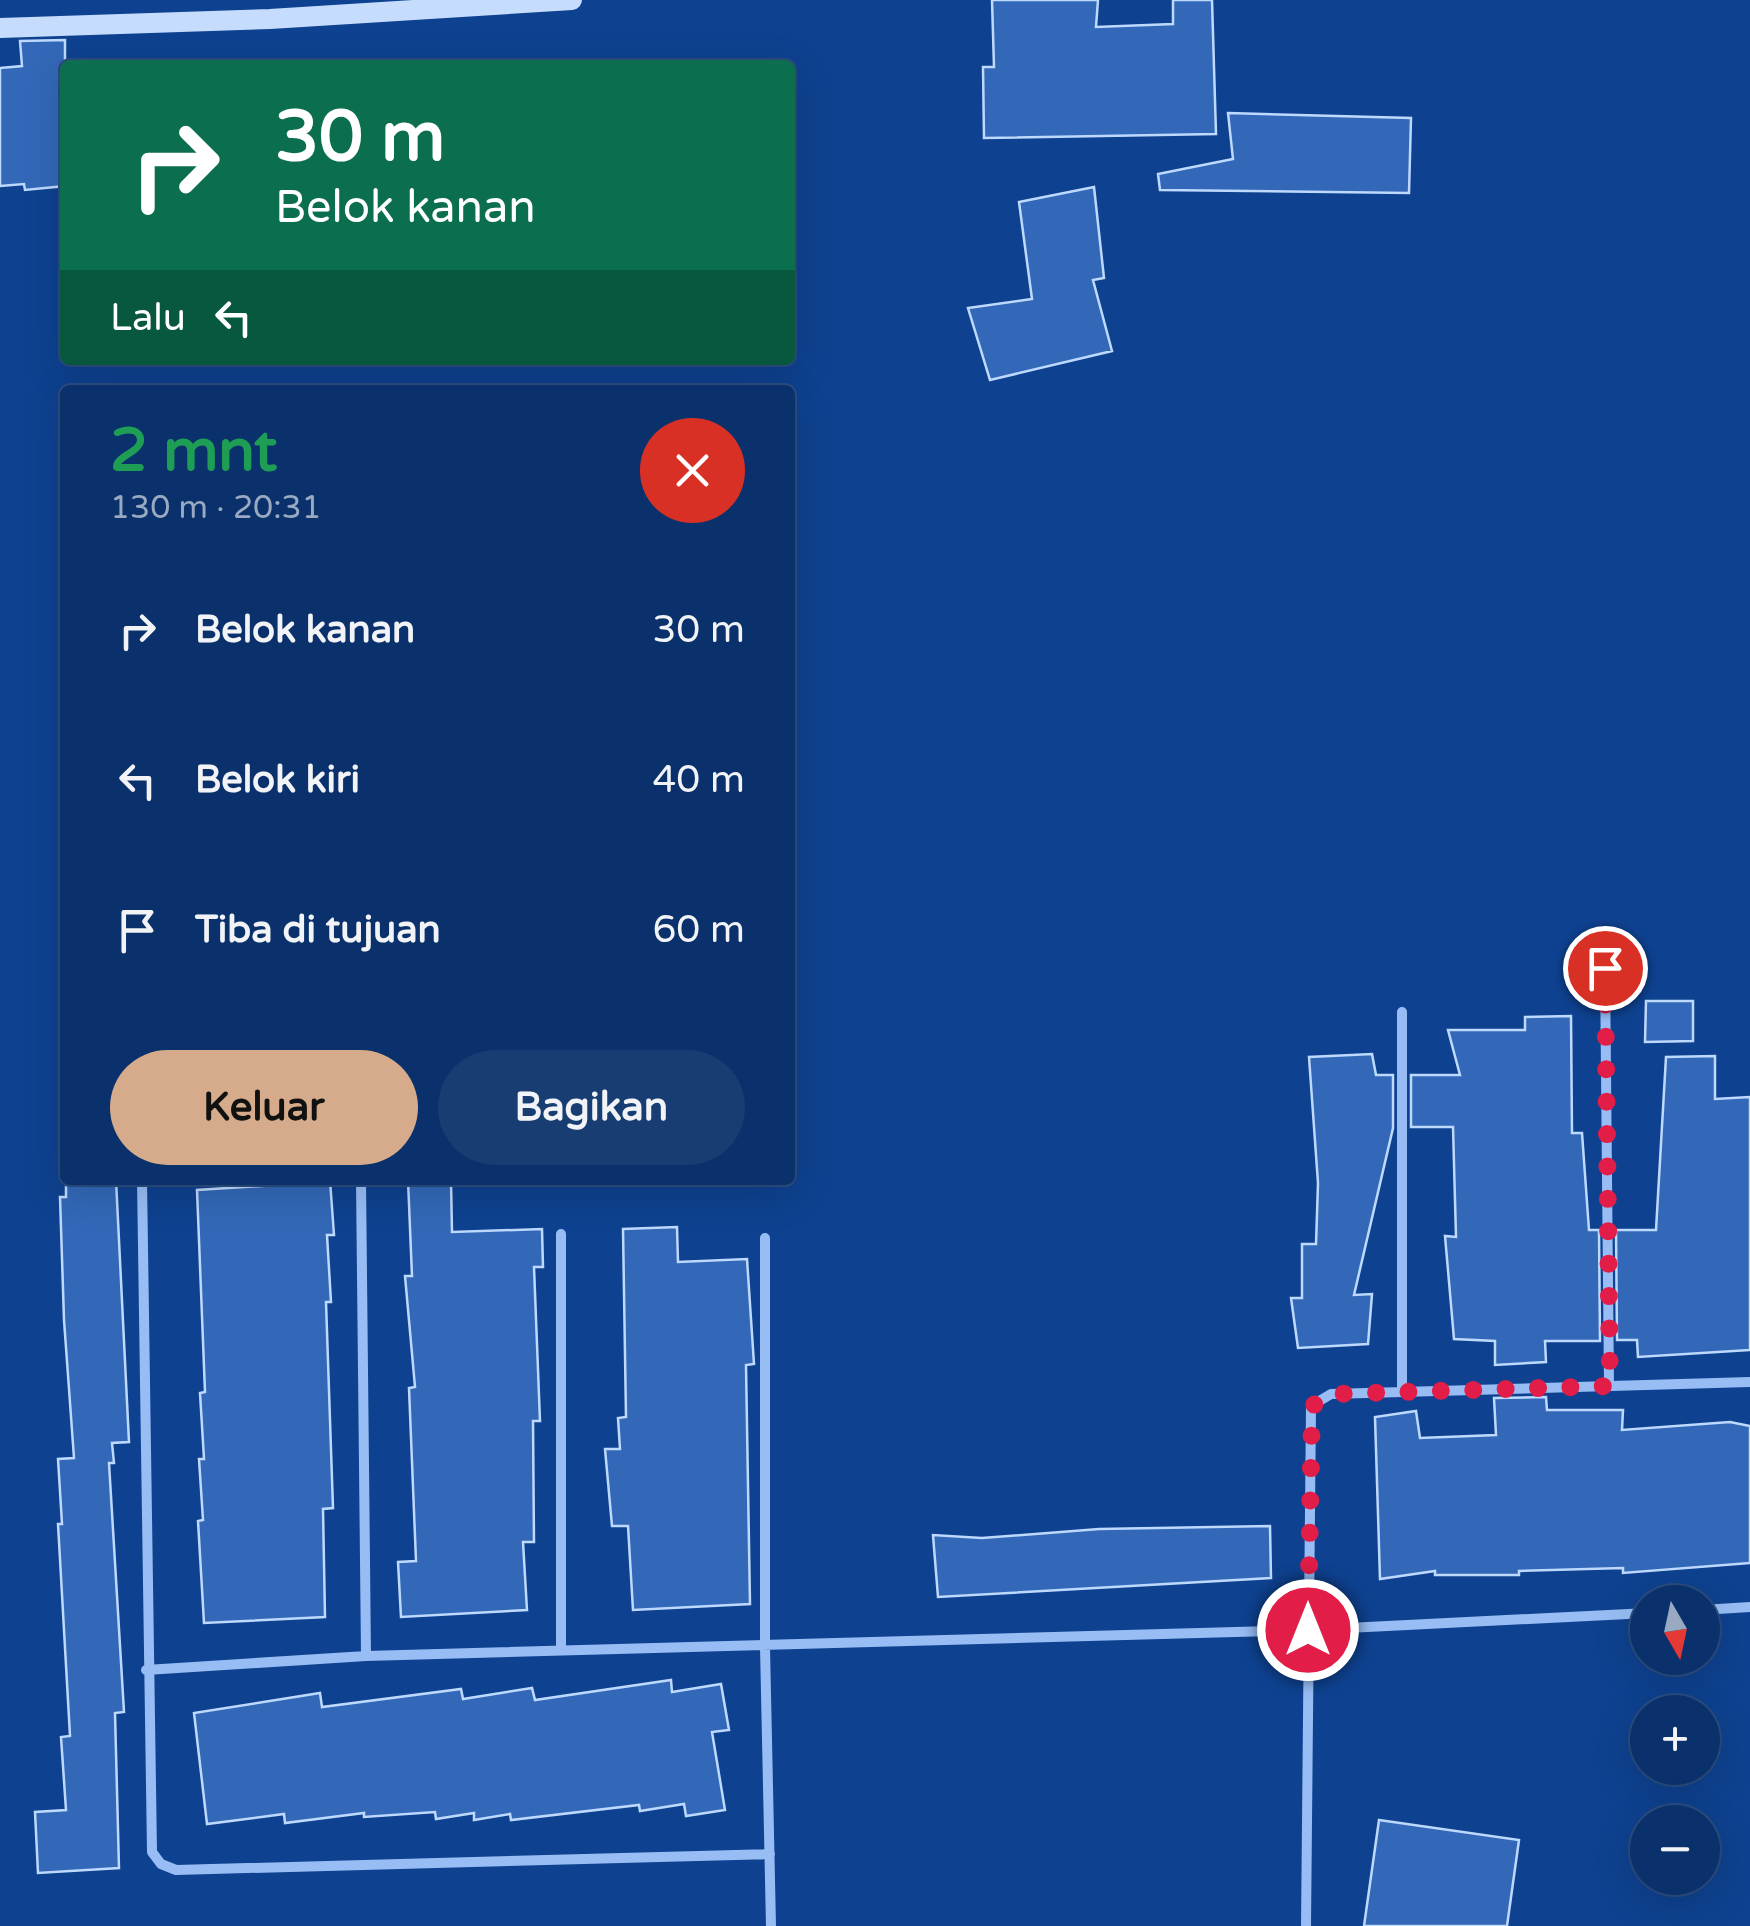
<!DOCTYPE html>
<html lang="id">
<head>
<meta charset="utf-8">
<style>
  body { margin:0; font-family:"Varela Round",sans-serif; background:#183d73; color:#f1f3f6; height:100vh; display:flex; flex-direction:column; font-size:38px; white-space:nowrap }
  * { box-sizing:border-box; margin:0 }
  p { font-size:32px; color:#99a9c1 }
  .icon { flex:none; width:55px; height:55px; fill:none; stroke:currentColor; stroke-width:2; stroke-linecap:round; stroke-linejoin:round }
  .map { position:relative; flex:1; overflow:hidden }
  .side { position:absolute; left:60px; top:385px; width:735px; height:800px; display:flex; flex-direction:column; background:#0a316b; border-radius:10px; box-shadow:0 10px 40px #0002,0 0 0 2px #2a4c7e }
  .side>* { flex:none }
  .guide { position:absolute; left:60px; top:60px; width:735px; height:305px; border-radius:10px; box-shadow:0 10px 40px #0002,0 0 0 2px #2a4c7e; background:#0b6e4f; color:#fff; overflow:hidden }
  .needle { width:65px; rotate:171deg }
  .controls { position:absolute; left:1630px; top:1585px; display:grid; gap:20px }
  .controls a { display:grid; place-items:center; width:90px; height:90px; border-radius:50%; background:#0a316b; box-shadow:0 10px 40px #0002,0 0 0 2px #2a4c7e; font-size:50px }
  .pin { position:absolute; display:grid; place-items:center; width:85px; height:85px; color:#fff; margin:-42px; border:5px solid #fff; border-radius:50%; box-shadow:0 2px 10px #0007 }
  .me { position:absolute; width:110px; margin:-55px; rotate:0deg; stroke-linejoin:round; filter:drop-shadow(0 0 8px #0008) }
  .turn { display:flex; align-items:center; gap:35px; height:210px; padding:0 50px; font-size:45px }
  .turn .icon { width:130px; height:130px; stroke-width:2.5 }
  .turn b { display:block; font-size:70px; line-height:85px }
  .then { display:flex; align-items:center; height:95px; padding:0 50px; background:#0003; gap:20px; font-size:38px }
  .round { display:grid; place-items:center; flex:none; width:105px; height:105px; border-radius:52px; background:#183d73 }
  .head { display:flex; align-items:center; justify-content:space-between; height:170px; padding:0 50px }
  h1 { font-size:60px; font-weight:700; line-height:75px; color:#1e9e55 }
  .primary-button { display:flex; gap:20px; margin-top:auto; padding:20px 50px }
  .primary-button a { flex:1; height:115px; border-radius:60px; background:#d6ab8b; color:#111; font-size:40px; font-weight:700; line-height:115px; text-align:center }
  .primary-button a+a { background:#183d73; color:#f1f3f6 }
  ul { padding:0; list-style:none }
  li { display:flex; align-items:center; gap:30px; height:150px; padding:0 50px }
  li div { flex:1 }
  li b { display:block; font-size:38px }
  li em { font-style:normal }
  .map>svg:first-child { display:block }
</style>
</head>
<body>
<div class="map">
<svg width="1750" height="1926" viewBox="0 0 1750 1926">
  <rect width="100%" height="100%" fill="#0e418f"/>
  <path fill="#3268b7" stroke="#bed9fe" stroke-width="2.5" d="M 992,0 L 1098,0 L 1096,27 L 1173,24 L 1173,0 L 1212,0 L 1216,134 L 984,138 L 983,67 L 994,67 Z
    M 65,40 L 65,186 L 25,190 L 24,184 L 0,186 L 0,68 L 22,66 L 20,41 Z
    M 1228,113 L 1411,118 L 1409,193 L 1160,190 L 1158,174 L 1233,159 Z
    M 1094,187 L 1104,278 L 1093,280 L 1112,351 L 990,380 L 968,308 L 1032,299 L 1019,202 Z
    M 1646,1001 L 1693,1001 L 1693,1041 L 1645,1042 Z
    M 1571,1016 L 1572,1133 L 1582,1133 L 1589,1230 L 1599,1230 L 1600,1341 L 1545,1341 L 1546,1362 L 1495,1365 L 1495,1341 L 1454,1339 L 1445,1236 L 1456,1237 L 1453,1127 L 1411,1127 L 1411,1075 L 1460,1075 L 1448,1030 L 1525,1030 L 1525,1017 Z
    M 1372,1054 L 1376,1075 L 1393,1075 L 1393,1128 L 1354,1295 L 1372,1294 L 1368,1344 L 1298,1348 L 1291,1298 L 1302,1298 L 1302,1244 L 1316,1244 L 1318,1183 L 1309,1057 Z
    M 1715,1056 L 1715,1099 L 1750,1097 L 1750,1350 L 1638,1357 L 1637,1340 L 1617,1340 L 1616,1230 L 1656,1230 L 1666,1057 Z
    M 66,1180 L 116,1180 L 129,1442 L 112,1443 L 114,1463 L 109,1463 L 124,1712 L 115,1713 L 119,1868 L 38,1873 L 35,1812 L 66,1810 L 61,1737 L 70,1736 L 58,1524 L 62,1524 L 58,1459 L 74,1458 L 64,1320 L 60,1197 L 66,1197 Z
    M 276,1180 L 330,1180 L 334,1235 L 327,1235 L 331,1302 L 326,1302 L 333,1508 L 323,1509 L 325,1617 L 204,1623 L 198,1521 L 203,1520 L 199,1459 L 204,1459 L 200,1393 L 205,1392 L 197,1190 L 276,1185 Z
    M 408,1180 L 451,1180 L 452,1232 L 542,1229 L 543,1267 L 534,1267 L 540,1421 L 533,1421 L 534,1542 L 523,1542 L 527,1610 L 401,1617 L 398,1562 L 416,1561 L 409,1388 L 415,1387 L 405,1276 L 412,1276 Z
    M 677,1227 L 678,1262 L 747,1259 L 754,1364 L 746,1365 L 750,1604 L 633,1610 L 628,1526 L 612,1526 L 605,1449 L 620,1449 L 618,1418 L 626,1417 L 623,1229 Z
    M 1546,1397 L 1547,1410 L 1623,1410 L 1622,1430 L 1730,1422 L 1750,1426 L 1750,1563 L 1623,1573 L 1623,1568 L 1519,1571 L 1519,1575 L 1435,1575 L 1435,1571 L 1380,1579 L 1375,1417 L 1416,1411 L 1420,1438 L 1496,1435 L 1494,1398 Z
    M 1270,1526 L 1271,1578 L 938,1597 L 933,1535 L 982,1538 L 1099,1529 Z
    M 671,1680 L 672,1692 L 721,1684 L 729,1730 L 712,1732 L 725,1810 L 686,1816 L 684,1804 L 640,1811 L 639,1805 L 511,1820 L 510,1814 L 474,1820 L 474,1813 L 436,1819 L 435,1812 L 364,1817 L 364,1813 L 285,1823 L 284,1814 L 207,1824 L 194,1713 L 320,1693 L 322,1707 L 461,1689 L 463,1699 L 532,1688 L 535,1700 Z
    M 1379,1820 L 1519,1840 L 1507,1926 L 1364,1926 Z"/>
  <g fill="none" stroke-linecap="round" stroke-linejoin="round">
    <path stroke="#97bdf4" stroke-width="10" d="M 1605,967 L 1609,1386
      M 142,1180 L 152,1852 L 161,1864 L 176,1870 L 770,1854
      M 361,1180 L 366,1656
      M 765,1238 L 765,1647 L 771,1926
      M 1402,1391 L 1402,1012
      M 1702,1610 L 1750,1607
      M 561,1649 L 561,1234
      M 146,1670 L 366,1656 L 1308,1630 L 1648,1613
      M 1306,1926 L 1311,1406 L 1331,1394 L 1750,1382"/>
    <path stroke="#c6dcfd" stroke-width="20" d="M 0,28 L 270,19 L 572,0"/>
  </g>
  <g fill="none" stroke-linecap="round" stroke-linejoin="round">
    <path stroke="#e11d48" stroke-width="18" stroke-dasharray="0 32.4" d="M 1308,1630 L 1312,1406 L 1331,1394 L 1610,1386 L 1605,968"/>
  </g>
</svg>
<div class="controls">
<a><svg class="needle" viewBox="-14 -14 28 28"><path d="M0-13l5 13h-10z" fill="#e53935"/><path d="M0 13l5-13h-10z" fill="#99a9c1"/></svg></a>
<a>+</a>
<a>−</a>
</div>
<div class="pin" style="left:1605px;top:968px;background:#d93025"><svg class="icon" aria-label="arrive" viewBox="0 0 24 24"><path d="M6 21V4h12l-3 4 3 4H6"/></svg></div>
<svg class="me" style="left:1308px;top:1630px" viewBox="-20 -20 40 40"><circle r="17" fill="#e11d48" stroke="#fff" stroke-width="3"/><path d="M0-11L8 9 0 5-8 9z" fill="#fff"/></svg>
<div class="guide">
<div class="turn"><svg class="icon" aria-label="right" viewBox="0 0 24 24"><path d="M7 20v-9h11M14 6l5 5-5 5"/></svg><div><b>30 m</b>Belok kanan</div></div>
<div class="then">Lalu<svg class="icon" aria-label="left" viewBox="0 0 24 24"><path d="M17 20v-9H6M10 6l-5 5 5 5"/></svg></div>
</div>
<section class="side">
<div class="head"><div><h1>2 mnt</h1><p>130 m · 20:31</p></div><a class="round" style="background:#d93025;color:#fff"><svg class="icon" aria-label="close" viewBox="0 0 24 24"><path d="M6 6l12 12M18 6L6 18"/></svg></a></div>
<ul>
<li><svg class="icon" aria-label="right" viewBox="0 0 24 24"><path d="M7 20v-9h11M14 6l5 5-5 5"/></svg><div><b>Belok kanan</b></div><em>30 m</em></li>
<li><svg class="icon" aria-label="left" viewBox="0 0 24 24"><path d="M17 20v-9H6M10 6l-5 5 5 5"/></svg><div><b>Belok kiri</b></div><em>40 m</em></li>
<li><svg class="icon" aria-label="arrive" viewBox="0 0 24 24"><path d="M6 21V4h12l-3 4 3 4H6"/></svg><div><b>Tiba di tujuan</b></div><em>60 m</em></li>
</ul>
<div class="primary-button"><a>Keluar</a><a>Bagikan</a></div>
</section>
</div>
</body>
</html>
